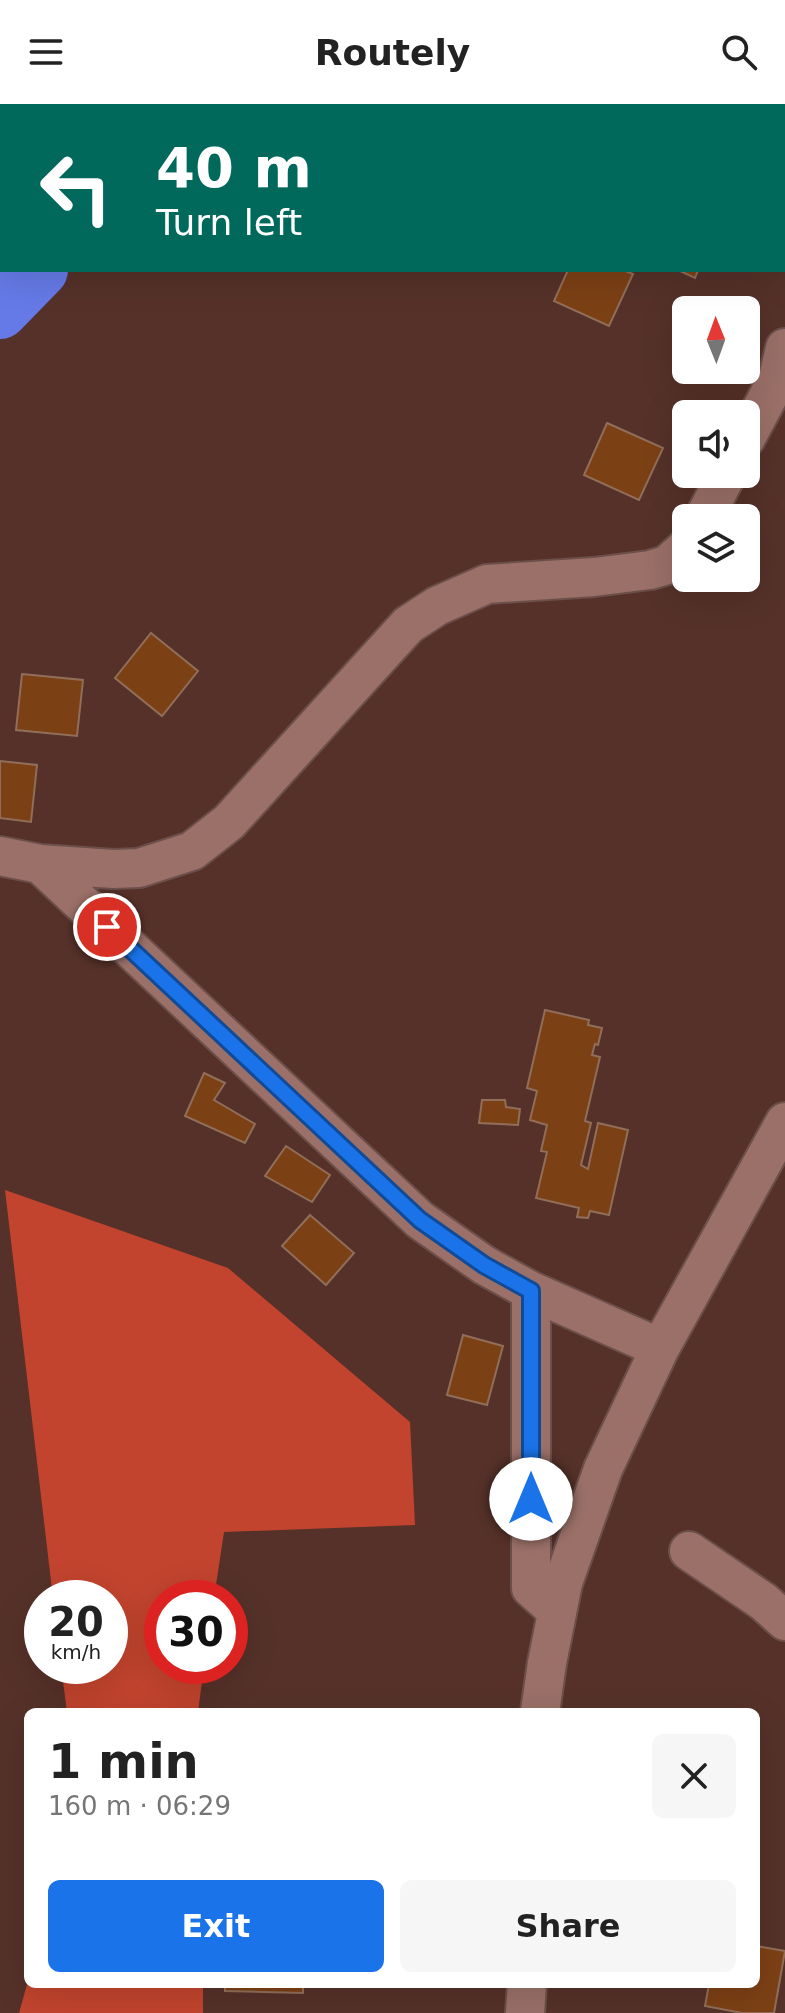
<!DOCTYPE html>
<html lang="en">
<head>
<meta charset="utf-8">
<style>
  body { margin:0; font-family:"DejaVu Sans",sans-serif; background:#f6f6f6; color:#222; height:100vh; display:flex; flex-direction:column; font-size:30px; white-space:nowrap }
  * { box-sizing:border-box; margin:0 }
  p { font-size:26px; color:#767676 }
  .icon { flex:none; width:44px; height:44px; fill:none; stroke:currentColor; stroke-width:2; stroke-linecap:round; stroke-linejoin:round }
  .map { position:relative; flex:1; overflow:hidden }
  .panel { position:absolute; left:24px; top:1604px; width:736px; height:280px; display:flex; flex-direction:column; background:#fff; border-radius:12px; box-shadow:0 8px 32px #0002 }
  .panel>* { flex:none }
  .hud { position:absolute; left:0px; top:0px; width:786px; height:168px; box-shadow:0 8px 32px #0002; background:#00695c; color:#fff; overflow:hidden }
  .needle { width:52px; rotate:359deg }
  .fabs { position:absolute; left:672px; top:192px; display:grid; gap:16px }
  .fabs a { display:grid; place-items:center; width:88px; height:88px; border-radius:12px; background:#fff; box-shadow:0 8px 32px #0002; font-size:40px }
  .speed { position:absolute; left:24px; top:1476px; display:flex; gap:16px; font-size:40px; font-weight:700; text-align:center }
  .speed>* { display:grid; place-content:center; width:104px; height:104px; border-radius:50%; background:#fff; box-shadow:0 8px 32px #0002; line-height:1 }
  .speed small { font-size:20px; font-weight:400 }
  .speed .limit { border:12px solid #d22; background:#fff; color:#111 }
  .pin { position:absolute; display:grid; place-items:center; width:68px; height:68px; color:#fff; margin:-34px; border:4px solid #fff; border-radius:50%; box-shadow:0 2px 8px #0007 }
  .me { position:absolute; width:88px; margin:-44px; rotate:0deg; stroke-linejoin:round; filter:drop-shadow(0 0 6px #0008) }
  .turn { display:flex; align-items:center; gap:28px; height:168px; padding:0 24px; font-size:36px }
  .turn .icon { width:104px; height:104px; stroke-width:2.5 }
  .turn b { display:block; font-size:56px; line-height:68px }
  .round { display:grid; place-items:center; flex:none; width:84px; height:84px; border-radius:12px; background:#f6f6f6 }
  .head { display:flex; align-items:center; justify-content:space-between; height:136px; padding:0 24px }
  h1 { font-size:48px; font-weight:600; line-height:60px }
  .cta { display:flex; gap:16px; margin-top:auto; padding:16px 24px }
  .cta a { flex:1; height:92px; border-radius:12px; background:#1a73e8; color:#fff; font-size:32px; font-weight:600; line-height:92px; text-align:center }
  .cta a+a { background:#f6f6f6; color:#222 }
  header { display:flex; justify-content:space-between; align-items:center; height:104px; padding:0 24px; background:#fff; font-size:36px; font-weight:600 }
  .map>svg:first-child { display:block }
</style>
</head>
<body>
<header><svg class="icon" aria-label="menu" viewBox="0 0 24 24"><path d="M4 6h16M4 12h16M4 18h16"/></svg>Routely<svg class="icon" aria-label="search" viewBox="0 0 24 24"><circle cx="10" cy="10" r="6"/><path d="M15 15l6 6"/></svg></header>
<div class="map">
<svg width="785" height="1909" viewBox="0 0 785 1909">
  <rect width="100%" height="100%" fill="#553129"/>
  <path fill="#c2442e" d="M 5,1086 L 228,1164 L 410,1318 L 415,1421 L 224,1428 L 214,1494 L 162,1494 L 162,1562 L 204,1562 L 198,1608 L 67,1608 L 61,1562 L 110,1562 L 110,1494 L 53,1494 Z
    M 28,1877 L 28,1880 L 203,1880 L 203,1909 L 19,1909 Z"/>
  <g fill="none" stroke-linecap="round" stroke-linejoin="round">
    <path stroke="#657ae7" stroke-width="56" d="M 239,2 L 241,0
      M 0,207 L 40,166"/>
  </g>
  <path fill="#7c4015" stroke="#916e59" stroke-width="2" d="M 568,166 L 623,166 L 633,170 L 609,222 L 554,197 Z
    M 678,166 L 698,166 L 695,174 Z
    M 607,319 L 663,344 L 639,396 L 584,371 Z
    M 151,529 L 198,567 L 162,612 L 115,574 Z
    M 22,570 L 83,576 L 77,632 L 16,626 Z
    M 0,657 L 37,661 L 31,718 L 0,714 Z
    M 545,906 L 589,916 L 588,921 L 602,924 L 598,941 L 595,940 L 592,951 L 600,953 L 585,1017 L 591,1019 L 581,1061 L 588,1065 L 598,1019 L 628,1026 L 609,1111 L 590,1107 L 588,1114 L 577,1113 L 579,1104 L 536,1094 L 547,1048 L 541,1047 L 547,1021 L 530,1016 L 537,987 L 527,984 Z
    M 204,969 L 225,979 L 214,996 L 255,1020 L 245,1039 L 185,1012 Z
    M 482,996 L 505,996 L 506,1003 L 520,1005 L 518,1021 L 479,1019 Z
    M 286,1042 L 330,1071 L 312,1098 L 265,1072 Z
    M 310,1111 L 354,1149 L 326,1181 L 282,1142 Z
    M 463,1231 L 503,1242 L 487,1301 L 447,1291 Z
    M 756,1842 L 785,1847 L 774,1909 L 742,1909 L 705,1902 L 709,1880 L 756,1880 Z
    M 225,1880 L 303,1880 L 303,1889 L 225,1887 Z"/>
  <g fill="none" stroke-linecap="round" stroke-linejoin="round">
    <g stroke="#6c4f4a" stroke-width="42">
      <path id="minor" d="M 746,334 L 778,274 L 785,244
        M 704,414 L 727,370
        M 0,752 L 40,760 L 113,765 L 139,764 L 192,747 L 229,718 L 408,521 L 437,502 L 487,480 L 594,473 L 650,466 L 667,461 L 686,444
        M 40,760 L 420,1116 L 484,1161 L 531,1187 L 660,1244
        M 531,1187 L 531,1484 L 557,1507
        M 689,1447 L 764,1498 L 785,1517
        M 540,1608 L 547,1559 L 563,1479 L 603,1365 L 660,1244 L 785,1018
        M 525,1909 L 527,1880"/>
    </g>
    <use href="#minor" stroke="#9a7068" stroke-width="38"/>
  </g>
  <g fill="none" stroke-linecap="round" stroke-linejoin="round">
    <g stroke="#114b97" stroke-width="20">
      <path id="route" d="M 107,823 L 420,1116 L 484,1161 L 531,1187 L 531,1395"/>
    </g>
    <use href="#route" stroke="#1a73e8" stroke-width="14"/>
  </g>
</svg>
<div class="fabs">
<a><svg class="needle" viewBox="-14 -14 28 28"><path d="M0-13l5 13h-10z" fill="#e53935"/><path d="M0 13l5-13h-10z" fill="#767676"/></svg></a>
<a><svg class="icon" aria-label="sound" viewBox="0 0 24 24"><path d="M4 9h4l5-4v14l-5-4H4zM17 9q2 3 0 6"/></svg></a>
<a><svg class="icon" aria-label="layers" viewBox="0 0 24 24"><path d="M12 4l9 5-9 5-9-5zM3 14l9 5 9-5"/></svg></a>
</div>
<div class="speed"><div>20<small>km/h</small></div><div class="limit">30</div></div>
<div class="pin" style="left:107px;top:823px;background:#d93025"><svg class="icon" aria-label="arrive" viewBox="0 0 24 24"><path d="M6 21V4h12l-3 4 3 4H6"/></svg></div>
<svg class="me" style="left:531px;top:1395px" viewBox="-20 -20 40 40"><circle r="19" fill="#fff"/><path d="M0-13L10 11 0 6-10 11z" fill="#1a73e8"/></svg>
<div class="hud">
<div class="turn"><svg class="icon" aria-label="left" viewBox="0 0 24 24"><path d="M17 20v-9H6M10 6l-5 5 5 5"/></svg><div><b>40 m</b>Turn left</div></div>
</div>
<section class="panel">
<div class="head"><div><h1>1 min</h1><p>160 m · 06:29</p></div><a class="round"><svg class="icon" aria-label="close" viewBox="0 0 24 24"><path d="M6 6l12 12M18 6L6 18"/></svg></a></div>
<div class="cta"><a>Exit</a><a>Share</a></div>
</section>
</div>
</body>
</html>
